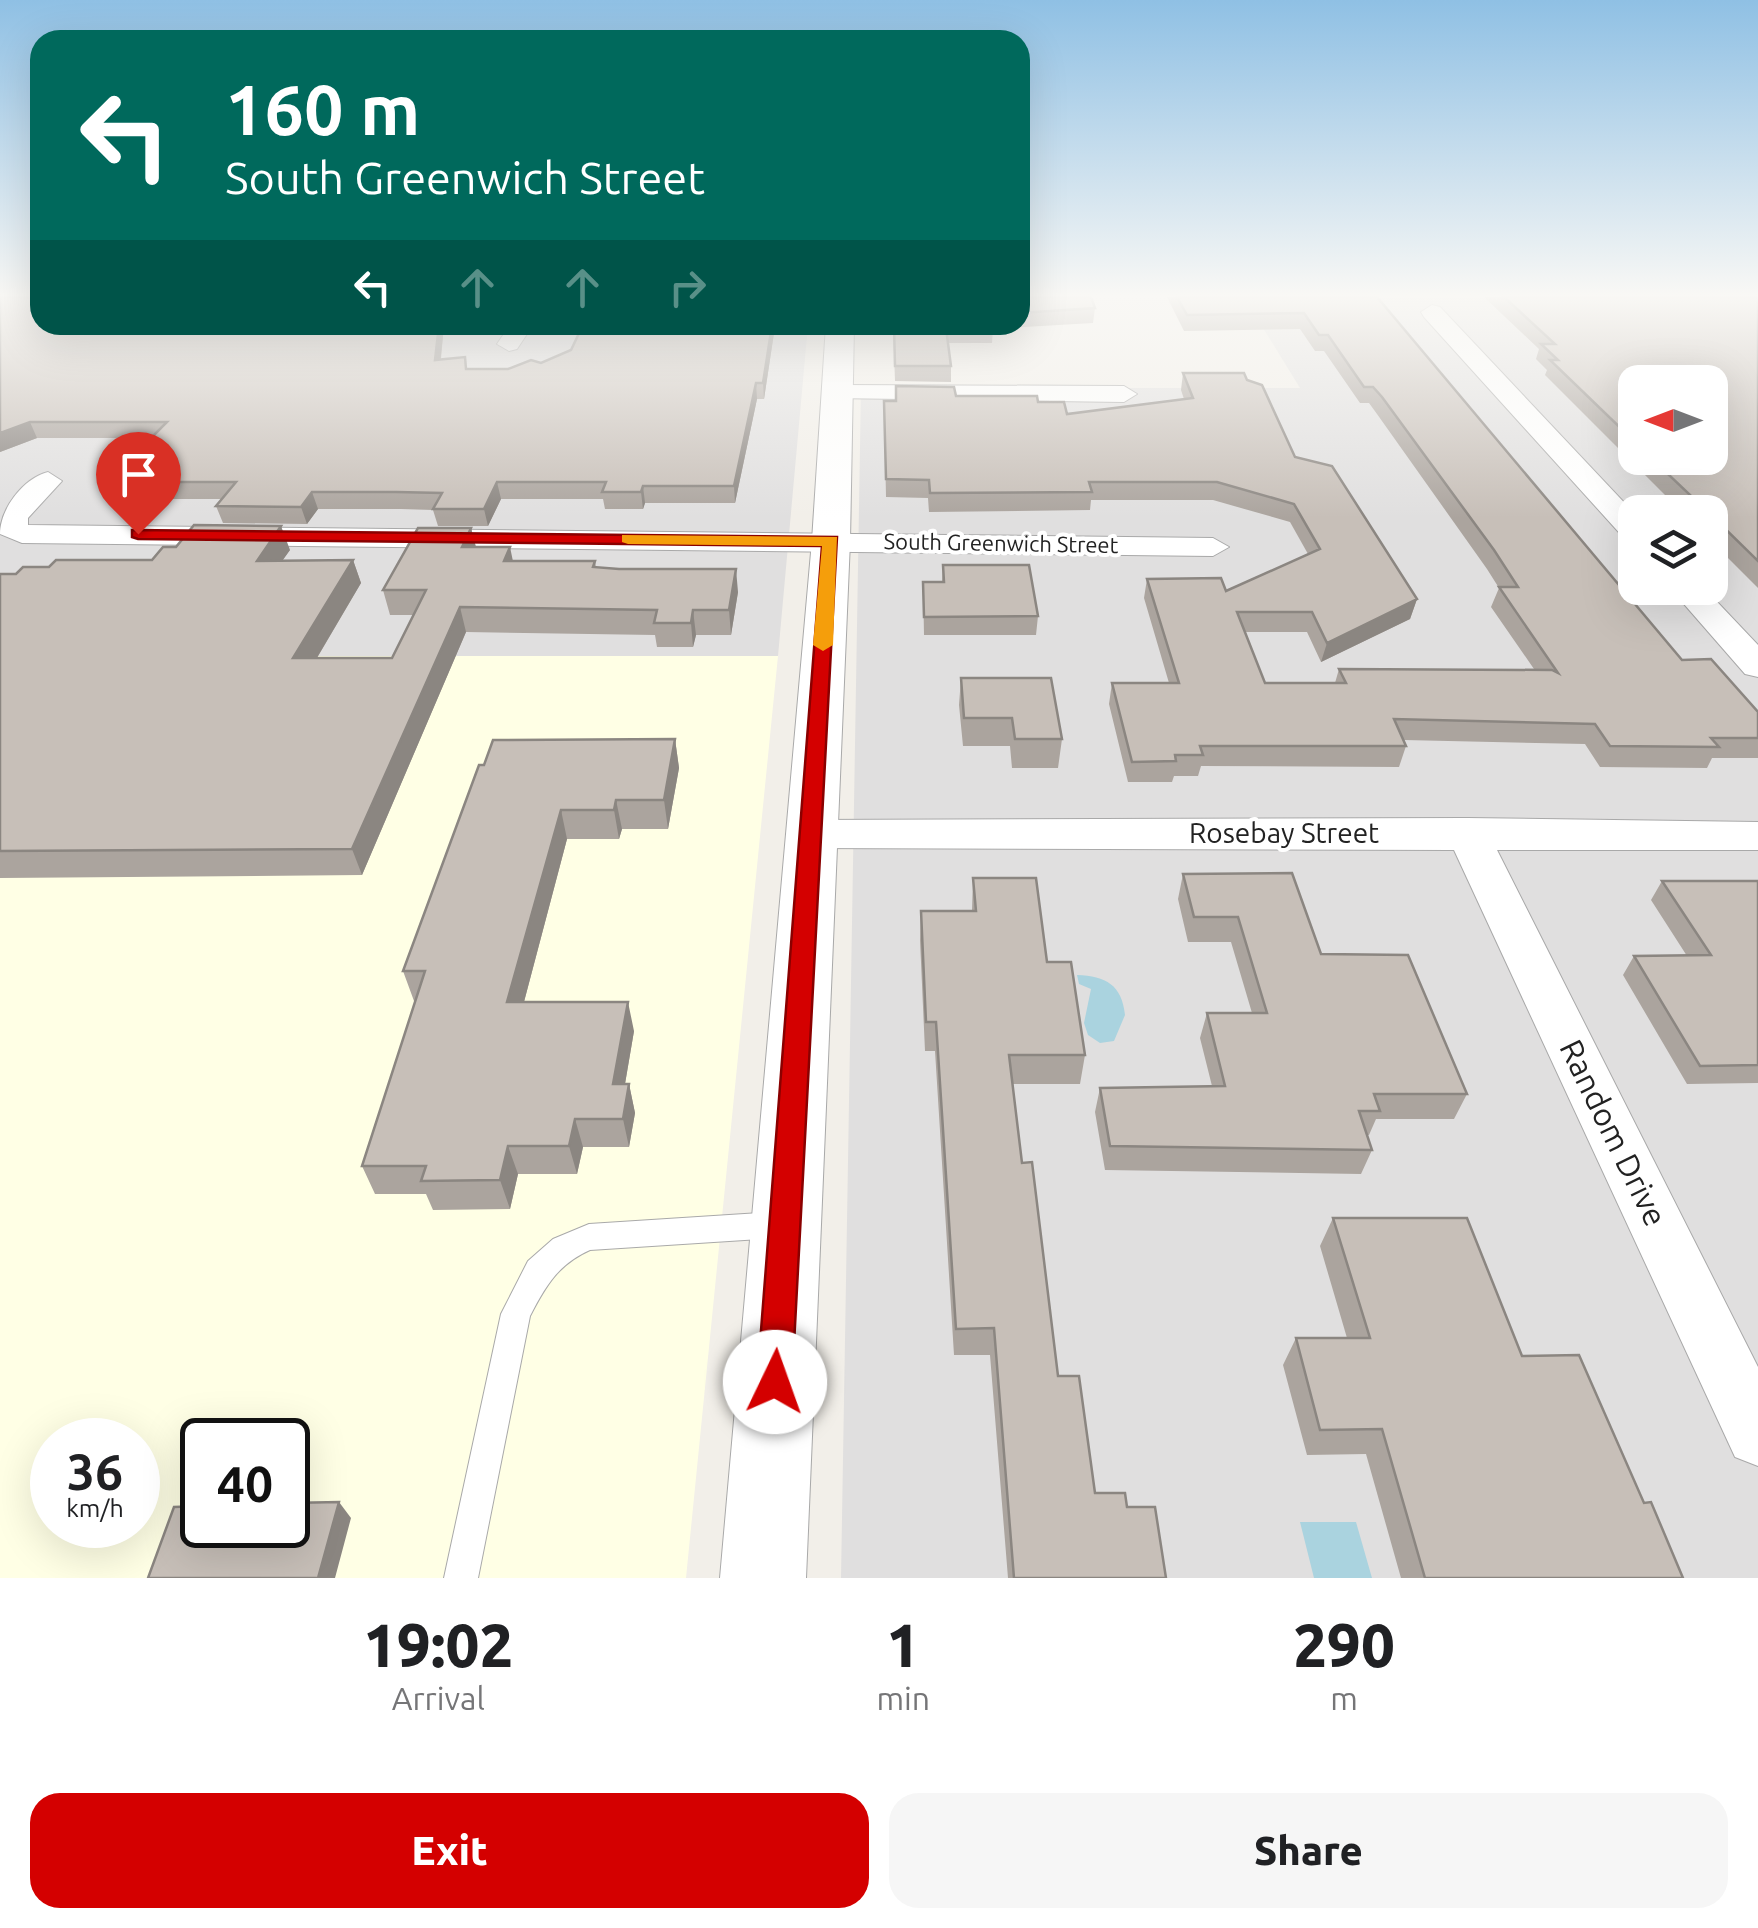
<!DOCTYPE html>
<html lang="en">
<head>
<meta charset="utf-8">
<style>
  body { margin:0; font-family:Ubuntu,sans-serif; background:#f6f6f6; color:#202124; height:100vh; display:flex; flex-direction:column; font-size:38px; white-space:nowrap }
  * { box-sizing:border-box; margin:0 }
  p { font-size:32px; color:#757577 }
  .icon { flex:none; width:55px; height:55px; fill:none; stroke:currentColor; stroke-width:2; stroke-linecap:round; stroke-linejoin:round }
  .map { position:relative; height:1578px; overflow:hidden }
  .side { display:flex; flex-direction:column; background:#fff; flex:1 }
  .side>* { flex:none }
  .top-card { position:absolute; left:30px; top:30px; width:1000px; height:305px; border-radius:30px; box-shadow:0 10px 40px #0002; background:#00695c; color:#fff; overflow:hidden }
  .needle { width:65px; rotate:270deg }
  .fabs { position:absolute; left:1618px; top:365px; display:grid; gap:20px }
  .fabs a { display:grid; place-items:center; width:110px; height:110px; border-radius:20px; background:#fff; box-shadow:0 10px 40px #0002; font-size:50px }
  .speed { position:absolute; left:30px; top:1418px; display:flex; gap:20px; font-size:50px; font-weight:700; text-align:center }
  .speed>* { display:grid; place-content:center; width:130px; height:130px; border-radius:50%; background:#fff; box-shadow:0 10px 40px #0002; line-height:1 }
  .speed small { font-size:25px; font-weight:400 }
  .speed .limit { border:5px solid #111; border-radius:15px; background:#fff; color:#111 }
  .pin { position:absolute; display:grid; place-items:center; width:85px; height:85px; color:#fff; margin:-102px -42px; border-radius:50% 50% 50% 0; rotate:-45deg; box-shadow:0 0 10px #0007 }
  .pin .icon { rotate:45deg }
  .me { position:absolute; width:110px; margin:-55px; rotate:3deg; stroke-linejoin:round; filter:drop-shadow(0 0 8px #0008) }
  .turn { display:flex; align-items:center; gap:35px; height:210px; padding:0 30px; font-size:45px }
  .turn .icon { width:130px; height:130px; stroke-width:2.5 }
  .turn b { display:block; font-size:70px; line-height:85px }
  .lanes { display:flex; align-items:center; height:95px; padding:0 30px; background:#0003; justify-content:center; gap:50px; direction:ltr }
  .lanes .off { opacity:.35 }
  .eta { display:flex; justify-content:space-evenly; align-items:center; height:170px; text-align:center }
  .eta b { font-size:60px; font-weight:800; line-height:70px }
  .action { display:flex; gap:20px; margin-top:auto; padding:20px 30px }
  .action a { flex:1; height:115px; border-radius:30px; background:#d40000; color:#fff; font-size:40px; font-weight:800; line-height:115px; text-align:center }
  .action a+a { background:#f6f6f6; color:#202124 }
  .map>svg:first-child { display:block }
</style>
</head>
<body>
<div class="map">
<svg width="1758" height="1578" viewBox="0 0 1758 1578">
  <rect width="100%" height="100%" fill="#f2efe9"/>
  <path fill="#e0dfdf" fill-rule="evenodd" d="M 0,297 L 40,325 L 808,325 L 778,656 L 0,656 Z
    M 1244,297 L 1758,297 L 1758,1578 L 841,1578 L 861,388 L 1300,388 ZM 1635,382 L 1710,382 L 1710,458 L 1635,458 ZM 1635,512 L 1710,512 L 1710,588 L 1635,588 Z"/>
  <path fill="#ffffe5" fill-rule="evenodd" d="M 0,656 L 778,656 L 686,1578 L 0,1578 ZM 52,1440 L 138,1440 L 138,1525 L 52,1525 ZM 202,1440 L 288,1440 L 288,1525 L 202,1525 Z"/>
  <path fill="#aad3df" d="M 1077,975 C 1106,976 1122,985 1125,1015 L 1114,1041 L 1100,1043 L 1088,1035 L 1084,1023 L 1091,989 L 1079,984 Z
    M 1300,1522 L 1356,1522 L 1372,1578 L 1314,1578 Z"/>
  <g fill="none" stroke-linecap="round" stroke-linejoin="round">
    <g stroke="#a9a9a9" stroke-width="2">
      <path id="service" d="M 777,1212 L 787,1216 L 791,1225 L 787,1234 L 777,1238 L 590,1250 C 558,1264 545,1287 530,1316 L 478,1578 L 444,1578 L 501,1314 L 528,1261 L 553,1239 L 589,1224 Z"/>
    </g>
    <g stroke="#a9a9a9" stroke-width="2">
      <path id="minor" d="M 1432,305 L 1440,307 L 1635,514 L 1635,541 L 1624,538 L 1424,317 L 1421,312 Z
        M 510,325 L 533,325 L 517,349 L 509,351 L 497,344 Z
        M 838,385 L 1124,386 L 1137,394 L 1124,402 L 829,398 L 825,393 L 829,388 Z
        M 48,472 L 62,481 L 28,518 L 28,525 L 1213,538 L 1229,547 L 1213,556 L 22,543 L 0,534 C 0,510 22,479 48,472 Z
        M 1670,588 L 1704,588 L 1758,645 L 1758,677 L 1745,674 Z
        M 1467,818 L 1758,822 L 1758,850 L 1497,850 L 1758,1367 L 1758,1466 L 1735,1457 L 1454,850 L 809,848 L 794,844 L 788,834 L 794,824 L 809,820 Z"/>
    </g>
    <g stroke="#a9a9a9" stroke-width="2">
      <path id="tertiary" d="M 826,325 L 854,325 L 850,541 L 806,1578 L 720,1578 L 812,541 Z"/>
    </g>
    <use href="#service" fill="#fff" fill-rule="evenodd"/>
    <use href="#minor" fill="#fff" fill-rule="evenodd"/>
    <use href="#tertiary" fill="#fff" fill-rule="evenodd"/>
  </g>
  <path fill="#aba49e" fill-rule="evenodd" d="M 0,297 L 40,325 L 199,325 L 204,329 L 209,325 L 444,325 L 441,359 L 468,369 L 508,369 L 541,363 L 774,333 L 764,399 L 757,399 L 735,503 L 645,503 L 643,509 L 605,509 L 603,499 L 501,499 L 488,526 L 438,526 L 433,510 L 401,509 L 318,509 L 307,524 L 223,523 L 216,506 L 222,499 L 157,499 L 154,492 L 125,488 L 118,471 L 151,438 L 37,438 L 0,452 Z
    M 1020,297 L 1095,308 L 1093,323 L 993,329 L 992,343 L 948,343 L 951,366 L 951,382 L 895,381 L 893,325 L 1020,325 Z
    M 1167,297 L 1377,297 L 1682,660 L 1758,712 L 1758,758 L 1712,758 L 1707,768 L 1600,767 L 1585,744 L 1404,740 L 1406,746 L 1399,767 L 1201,766 L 1198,776 L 1174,776 L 1172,782 L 1128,782 L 1109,704 L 1112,683 L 1169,683 L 1144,598 L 1147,579 L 1226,591 L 1308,554 L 1290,522 L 1213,500 L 1091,500 L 1090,510 L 929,512 L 928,498 L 886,497 L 884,401 L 956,396 L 1038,402 L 1067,414 L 1184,399 L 1181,390 L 1183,373 L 1295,457 L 1417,599 L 1410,619 L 1321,662 L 1307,632 L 1245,632 L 1265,683 L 1335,683 L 1339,669 L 1534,669 L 1491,607 L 1499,588 L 1487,569 L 1377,414 L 1369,403 L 1360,403 L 1324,351 L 1315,351 L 1300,329 L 1184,331 Z
    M 1484,297 L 1758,297 L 1758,588 L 1710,540 L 1710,512 L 1682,512 L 1545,375 L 1547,370 L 1536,359 L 1539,349 ZM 1635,382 L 1710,458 L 1635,458 Z
    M 471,528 L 476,547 L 513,561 L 595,561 L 596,567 L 738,592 L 731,635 L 696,635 L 693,647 L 657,647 L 655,635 L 466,632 L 362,875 L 0,878 L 0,574 L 16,574 L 49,567 L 290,550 L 282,560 L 353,560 L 361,583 L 317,658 L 392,658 L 414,615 L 390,615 L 383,590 Z
    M 943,565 L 1038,616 L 1036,635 L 924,635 L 923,582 L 942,582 Z
    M 961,678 L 1062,739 L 1058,768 L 1012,768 L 1010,746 L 963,746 L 959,705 Z
    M 675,739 L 679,768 L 668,829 L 622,829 L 619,839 L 567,839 L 524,1002 L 634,1031 L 625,1084 L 629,1084 L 635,1113 L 629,1147 L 583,1147 L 577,1174 L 518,1174 L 510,1209 L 433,1210 L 426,1194 L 375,1194 L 362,1166 L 416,1001 L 414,1001 L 403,971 L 479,765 Z
    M 1183,874 L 1321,954 L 1467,1094 L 1454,1119 L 1376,1119 L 1369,1135 L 1367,1135 L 1372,1150 L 1361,1174 L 1105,1170 L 1095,1112 L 1100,1088 L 1212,1086 L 1200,1038 L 1207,1013 L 1252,1013 L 1231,942 L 1188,942 L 1178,899 Z
    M 973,878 L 1047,962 L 1085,1055 L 1080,1084 L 1013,1084 L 1022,1163 L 1058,1376 L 1095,1493 L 1127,1507 L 1166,1578 L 1008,1578 L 990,1355 L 954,1355 L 935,1051 L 925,1051 L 920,940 L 921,911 L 972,911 Z
    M 1662,881 L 1758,881 L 1758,1083 L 1687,1084 L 1623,975 L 1634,956 L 1687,956 L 1651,900 Z
    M 1333,1218 L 1522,1356 L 1644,1503 L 1683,1578 L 1401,1578 L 1366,1454 L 1307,1455 L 1283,1365 L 1296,1338 L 1347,1338 L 1320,1246 Z"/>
  <path fill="#8b8681" d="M 439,325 L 444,325 L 439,375 L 435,360 Z
    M 772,325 L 773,325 L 774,333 L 764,399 L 763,383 Z
    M 756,383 L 757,399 L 735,503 L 734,486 Z
    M 30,422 L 37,438 L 0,452 L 0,433 Z
    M 497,482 L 501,499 L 488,526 L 484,509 Z
    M 643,486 L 645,503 L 643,509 L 641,492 Z
    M 312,492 L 318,509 L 307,524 L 301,507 Z
    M 281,526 L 290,550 L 266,584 L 257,561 Z
    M 471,528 L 477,552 L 462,547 Z
    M 510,547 L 515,571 L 504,561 Z
    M 353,560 L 361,583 L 302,683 L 293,658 Z
    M 736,569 L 738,592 L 731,635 L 729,610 Z
    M 1417,599 L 1410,619 L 1321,662 L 1327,643 Z
    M 460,607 L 466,632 L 362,875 L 352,849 Z
    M 693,610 L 696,635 L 693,647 L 691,623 Z
    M 675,739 L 679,768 L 668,829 L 664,800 Z
    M 616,800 L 622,829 L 619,839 L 614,810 Z
    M 561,810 L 567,839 L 516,1032 L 507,1002 Z
    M 628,1002 L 634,1031 L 620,1113 L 613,1084 Z
    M 629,1084 L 635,1113 L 629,1147 L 623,1119 Z
    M 575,1119 L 583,1147 L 577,1174 L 569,1146 Z
    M 508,1146 L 518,1174 L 510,1209 L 500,1180 Z
    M 339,1502 L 351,1518 L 335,1578 L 318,1578 Z"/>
  <path fill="#c7bfb8" stroke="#8b8681" stroke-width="2.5" d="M 0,297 L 40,297 L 40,325 L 198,325 L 204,329 L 209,325 L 439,325 L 435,360 L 465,357 L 466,369 L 508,369 L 531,360 L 541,363 L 571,350 L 583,325 L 772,325 L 763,383 L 756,383 L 734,486 L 643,486 L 641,492 L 602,492 L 606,482 L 497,482 L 484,509 L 433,509 L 442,493 L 396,492 L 312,492 L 301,507 L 216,506 L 236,482 L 150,482 L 156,476 L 118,471 L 167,422 L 30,422 L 0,433 Z
    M 1020,297 L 1091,297 L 1095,308 L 1020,313 Z
    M 1177,297 L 1377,297 L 1682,660 L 1711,659 L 1758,712 L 1758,738 L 1711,738 L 1719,747 L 1610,746 L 1595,724 L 1394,719 L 1406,746 L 1200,746 L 1203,755 L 1175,755 L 1176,761 L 1132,762 L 1112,683 L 1179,683 L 1147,579 L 1221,578 L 1226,591 L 1320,549 L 1294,504 L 1217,482 L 1089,482 L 1092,492 L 930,493 L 929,480 L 886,479 L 884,401 L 896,401 L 896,386 L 954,387 L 956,396 L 1037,396 L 1038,402 L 1064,402 L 1067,414 L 1193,398 L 1183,373 L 1244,373 L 1247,380 L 1262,385 L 1295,457 L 1332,466 L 1417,599 L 1327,643 L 1312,612 L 1237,612 L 1265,683 L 1346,683 L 1339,669 L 1552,670 L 1558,673 L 1499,587 L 1518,587 L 1494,550 L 1382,397 L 1373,387 L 1364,387 L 1328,335 L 1319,335 L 1304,313 L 1187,315 Z
    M 1504,297 L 1758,297 L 1758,561 L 1710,514 L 1710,512 L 1708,512 L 1651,458 L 1710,458 L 1710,382 L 1635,382 L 1635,442 L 1550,360 L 1558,360 L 1541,344 L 1555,344 Z
    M 894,325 L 992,325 L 993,328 L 946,328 L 951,366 L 895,366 Z
    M 194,525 L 281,526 L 257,561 L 353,560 L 293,658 L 392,658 L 426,590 L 383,590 L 418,528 L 471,528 L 462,547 L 510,547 L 504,561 L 595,561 L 593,567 L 619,569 L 736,569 L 729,610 L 693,610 L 691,623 L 654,623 L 657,610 L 460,607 L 352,849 L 0,851 L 0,574 L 16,574 L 23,567 L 49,567 L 56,560 L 152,560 L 163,547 L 176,547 Z
    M 943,565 L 1029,565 L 1038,616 L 924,617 L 923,582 L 944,582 Z
    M 961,678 L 1051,678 L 1062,739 L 1015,739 L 1012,718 L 964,718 Z
    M 675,739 L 664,800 L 616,800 L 614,810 L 561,810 L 507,1002 L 628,1002 L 613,1084 L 629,1084 L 623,1119 L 575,1119 L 569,1146 L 508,1146 L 500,1180 L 421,1181 L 426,1166 L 362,1166 L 425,971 L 403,971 L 479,765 L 484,765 L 493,740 Z
    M 1292,873 L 1321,954 L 1408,955 L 1467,1094 L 1374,1094 L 1380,1111 L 1359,1111 L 1372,1150 L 1110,1146 L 1100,1088 L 1225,1086 L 1207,1013 L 1267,1013 L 1238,917 L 1194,917 L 1183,874 Z
    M 973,878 L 1036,878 L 1047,962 L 1071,962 L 1085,1055 L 1009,1055 L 1022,1163 L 1032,1162 L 1058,1376 L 1079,1376 L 1095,1493 L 1125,1493 L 1127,1507 L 1155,1507 L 1166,1578 L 1014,1578 L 994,1328 L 956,1329 L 936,1022 L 926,1022 L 921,911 L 976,911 Z
    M 1662,881 L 1758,881 L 1758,1065 L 1700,1066 L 1634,956 L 1711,955 Z
    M 1333,1218 L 1467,1218 L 1522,1356 L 1579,1355 L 1644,1503 L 1651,1502 L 1683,1578 L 1425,1578 L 1382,1429 L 1320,1430 L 1296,1338 L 1370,1338 Z
    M 339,1502 L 318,1578 L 148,1578 L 174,1507 L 202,1506 L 202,1525 L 288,1525 L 288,1503 Z"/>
  <linearGradient id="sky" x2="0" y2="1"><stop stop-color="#8fc0e4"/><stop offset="0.57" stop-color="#f9f8f5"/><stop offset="1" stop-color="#f9f8f5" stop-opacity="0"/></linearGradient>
  <rect width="1758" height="518" fill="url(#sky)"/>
  <path fill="#d40000" stroke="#8a0000" stroke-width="2.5" d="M 132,530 L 837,537 L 792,1382 L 787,1394 L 775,1399 L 762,1394 L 757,1382 L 822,546 L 138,539 L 132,537 Z"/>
  <path fill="#f59e0b" d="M 622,535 L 837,537 L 833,645 L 823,651 L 813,645 L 822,546 L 628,544 L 622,542 Z"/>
  <g text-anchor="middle" stroke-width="8" stroke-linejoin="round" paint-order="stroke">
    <g font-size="22" fill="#222" stroke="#fff">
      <text transform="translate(1001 543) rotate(1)" y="8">South Greenwich Street</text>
    </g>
    <g font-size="28" fill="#222" stroke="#fff">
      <text x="1284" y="843">Rosebay Street</text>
    </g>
    <g font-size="32" fill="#222" stroke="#fff">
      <text transform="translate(1613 1133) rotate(64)" y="11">Random Drive</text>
    </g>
  </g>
</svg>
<div class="fabs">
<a><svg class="needle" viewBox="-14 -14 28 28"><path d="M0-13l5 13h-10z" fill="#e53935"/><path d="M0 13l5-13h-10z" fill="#757577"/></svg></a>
<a><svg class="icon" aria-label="layers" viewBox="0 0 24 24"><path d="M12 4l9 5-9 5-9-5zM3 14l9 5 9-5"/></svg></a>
</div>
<div class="speed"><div>36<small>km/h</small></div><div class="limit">40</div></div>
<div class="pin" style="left:138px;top:534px;background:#d93025"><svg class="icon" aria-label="arrive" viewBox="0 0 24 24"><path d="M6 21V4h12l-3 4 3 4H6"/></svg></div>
<svg class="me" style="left:775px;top:1382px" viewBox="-20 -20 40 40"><circle r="19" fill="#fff"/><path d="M0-13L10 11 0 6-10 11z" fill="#d40000"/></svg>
<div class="top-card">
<div class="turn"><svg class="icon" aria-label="left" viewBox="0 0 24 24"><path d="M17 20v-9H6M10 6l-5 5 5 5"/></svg><div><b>160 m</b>South Greenwich Street</div></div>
<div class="lanes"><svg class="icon" aria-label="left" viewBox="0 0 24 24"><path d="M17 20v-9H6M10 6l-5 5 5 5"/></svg><svg class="icon off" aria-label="ahead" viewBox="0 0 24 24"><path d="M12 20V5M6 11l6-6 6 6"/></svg><svg class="icon off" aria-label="ahead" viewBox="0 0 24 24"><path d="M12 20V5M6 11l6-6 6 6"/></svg><svg class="icon off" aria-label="right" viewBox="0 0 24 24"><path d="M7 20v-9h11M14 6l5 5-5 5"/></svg></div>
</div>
</div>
<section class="side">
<div class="eta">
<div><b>19:02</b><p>Arrival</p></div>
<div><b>1</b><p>min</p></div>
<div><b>290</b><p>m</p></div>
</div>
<div class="action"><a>Exit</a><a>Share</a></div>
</section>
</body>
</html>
